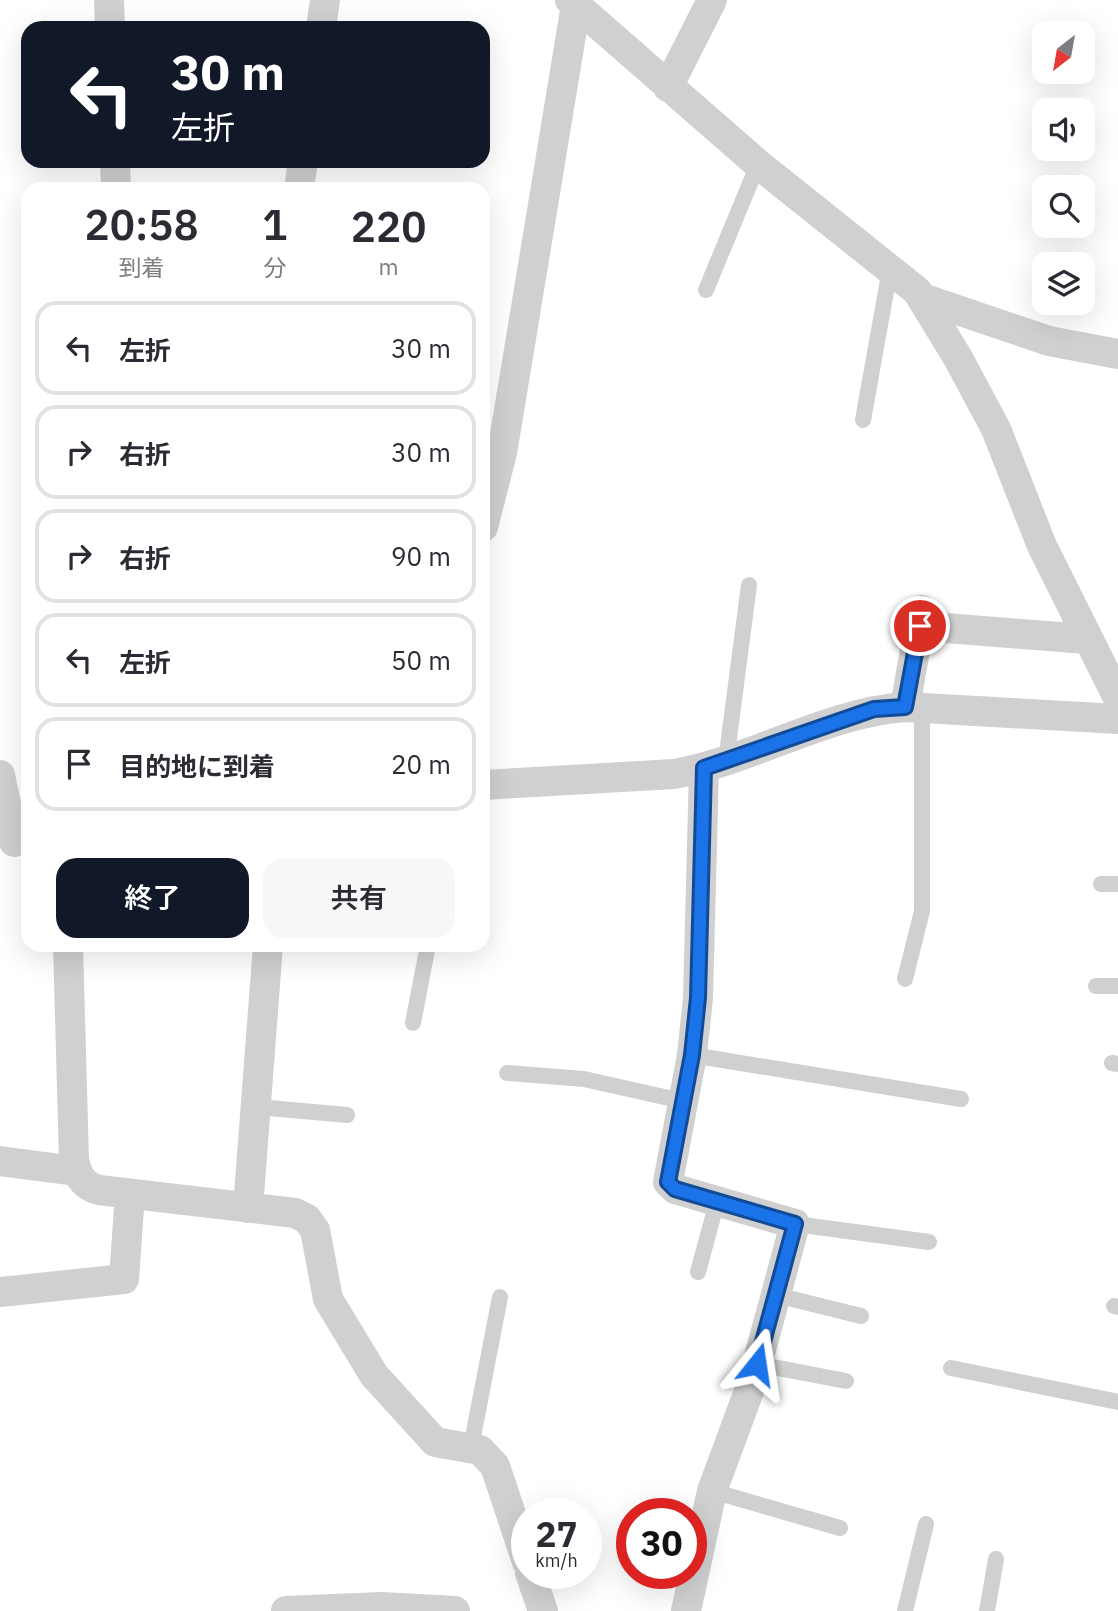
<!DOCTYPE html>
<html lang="ja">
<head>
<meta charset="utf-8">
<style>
  body { margin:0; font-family:"IBM Plex Sans","Noto Sans JP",sans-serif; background:#f7f7f7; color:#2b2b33; height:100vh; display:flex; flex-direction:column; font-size:26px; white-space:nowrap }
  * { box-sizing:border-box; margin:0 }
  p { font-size:23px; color:#7c7c81 }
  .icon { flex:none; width:38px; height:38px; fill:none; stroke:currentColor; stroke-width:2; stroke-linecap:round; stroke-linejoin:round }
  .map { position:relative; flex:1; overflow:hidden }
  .side { position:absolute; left:21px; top:182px; width:469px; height:770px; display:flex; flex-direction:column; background:#fff; border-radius:21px; box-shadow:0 7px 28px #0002 }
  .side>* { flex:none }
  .banner { position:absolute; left:21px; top:21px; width:469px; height:147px; border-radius:21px; box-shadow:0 7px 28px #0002; background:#111827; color:#fff; overflow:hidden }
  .needle { width:46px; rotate:211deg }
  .controls { position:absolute; left:1032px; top:21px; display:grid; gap:14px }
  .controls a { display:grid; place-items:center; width:63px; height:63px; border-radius:14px; background:#fff; box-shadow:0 7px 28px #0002; font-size:35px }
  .speed { position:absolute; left:511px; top:1498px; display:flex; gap:14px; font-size:35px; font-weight:700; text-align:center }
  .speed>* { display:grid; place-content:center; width:91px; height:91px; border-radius:50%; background:#fff; box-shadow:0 7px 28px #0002; line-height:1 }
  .speed small { font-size:18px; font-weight:400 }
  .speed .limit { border:10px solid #d22; background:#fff; color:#111 }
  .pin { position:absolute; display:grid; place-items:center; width:60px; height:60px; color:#fff; margin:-30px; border:4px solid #fff; border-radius:50%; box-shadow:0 2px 7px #0007 }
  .me { position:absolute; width:77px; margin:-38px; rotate:15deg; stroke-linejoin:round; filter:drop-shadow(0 0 5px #0008) }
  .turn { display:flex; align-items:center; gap:24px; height:147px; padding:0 35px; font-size:32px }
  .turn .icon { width:91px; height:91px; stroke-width:2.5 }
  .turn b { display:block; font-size:49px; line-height:60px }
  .eta { display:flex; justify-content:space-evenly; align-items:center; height:119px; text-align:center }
  .eta b { font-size:42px; font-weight:600; line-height:49px }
  .button { display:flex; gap:14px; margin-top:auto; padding:14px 35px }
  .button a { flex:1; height:80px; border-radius:21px; background:#111827; color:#fff; font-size:28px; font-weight:600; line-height:80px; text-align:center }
  .button a+a { background:#f7f7f7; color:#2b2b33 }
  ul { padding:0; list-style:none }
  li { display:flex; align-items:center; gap:21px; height:94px; margin:0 14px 10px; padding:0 21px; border:4px solid #e1e1e2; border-radius:21px }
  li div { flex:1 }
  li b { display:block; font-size:26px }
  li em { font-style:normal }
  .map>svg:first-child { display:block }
</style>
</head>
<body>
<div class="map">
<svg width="1118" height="1611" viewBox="0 0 1118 1611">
  <rect width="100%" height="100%" fill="#fff"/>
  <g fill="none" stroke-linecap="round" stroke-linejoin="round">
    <path stroke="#d0d0d0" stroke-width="16" d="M 706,290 L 758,164
      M 863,420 L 890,269
      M 726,761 L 749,585
      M 1101,884 L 1118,884
      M 905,979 L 922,911 L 922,710
      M 1096,986 L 1118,986
      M 413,1023 L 428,945
      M 692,1055 L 961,1099
      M 1112,1063 L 1118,1064
      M 507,1073 L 584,1079 L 682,1101
      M 258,1107 L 347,1115
      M 795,1224 L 929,1242
      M 698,1272 L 717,1202
      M 776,1295 L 861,1316
      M 1114,1306 L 1118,1307
      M 757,1364 L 846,1381
      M 951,1368 L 1118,1402
      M 471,1447 L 500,1297
      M 712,1491 L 840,1528
      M 905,1611 L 926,1524
      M 987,1611 L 996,1559"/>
    <path stroke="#d0d0d0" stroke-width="30" d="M 109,0 L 110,28
      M 570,0 L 758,164 L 917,291 L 958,358 L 996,429 L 1042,546 L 1118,698
      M 321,28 L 325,0
      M 668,87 L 712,0
      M 115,161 L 116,189
      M 299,189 L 303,161
      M 922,298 L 1049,341 L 1118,354
      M 483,527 L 502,453 L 576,5
      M 920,626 L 1086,639
      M 905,707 L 922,610
      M 0,775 L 14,842
      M 483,785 L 674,774 C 753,760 825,713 905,707 L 1118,719
      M 68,945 L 74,1160 C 77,1175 83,1186 99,1190 L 295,1213 L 307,1219 L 315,1230 L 328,1299 L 374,1375 L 435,1442 L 480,1450 L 495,1466 L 527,1562
      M 0,1161 L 76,1171
      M 248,1208 L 268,945
      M 0,1292 L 124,1279 L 130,1194
      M 530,1573 L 543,1611
      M 286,1611 L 381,1607 L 455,1611
      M 686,1611 L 712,1491 L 752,1383 L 795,1224 L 675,1189 L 668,1182 L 692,1055 L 698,998 L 704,768"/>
  </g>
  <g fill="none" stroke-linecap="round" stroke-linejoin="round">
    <g stroke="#114b97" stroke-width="18">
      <path id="route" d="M 757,1364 L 795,1224 L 675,1189 L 668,1182 L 692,1055 L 698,998 L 704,768 L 874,709 L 905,707 L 920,626"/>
    </g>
    <use href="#route" stroke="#1a73e8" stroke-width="12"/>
  </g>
</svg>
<div class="controls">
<a><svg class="needle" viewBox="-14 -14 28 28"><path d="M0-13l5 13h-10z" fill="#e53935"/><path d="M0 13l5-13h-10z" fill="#7c7c81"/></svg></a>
<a><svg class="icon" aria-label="sound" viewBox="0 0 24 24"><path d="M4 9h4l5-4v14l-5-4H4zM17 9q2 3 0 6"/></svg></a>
<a><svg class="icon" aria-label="search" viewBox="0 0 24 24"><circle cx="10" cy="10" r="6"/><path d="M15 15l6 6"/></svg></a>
<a><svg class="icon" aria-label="layers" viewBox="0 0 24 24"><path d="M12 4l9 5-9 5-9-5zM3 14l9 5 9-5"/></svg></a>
</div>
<div class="speed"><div>27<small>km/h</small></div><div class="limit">30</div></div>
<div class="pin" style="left:920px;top:626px;background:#d93025"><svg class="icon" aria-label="arrive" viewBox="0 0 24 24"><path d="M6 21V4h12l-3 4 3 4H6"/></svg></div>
<svg class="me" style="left:757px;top:1364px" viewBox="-20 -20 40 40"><path d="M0-17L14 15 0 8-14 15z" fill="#1a73e8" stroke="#fff" stroke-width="4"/></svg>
<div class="banner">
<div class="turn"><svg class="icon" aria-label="left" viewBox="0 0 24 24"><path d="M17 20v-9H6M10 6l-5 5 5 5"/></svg><div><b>30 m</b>左折</div></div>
</div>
<section class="side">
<div class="eta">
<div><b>20:58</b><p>到着</p></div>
<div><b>1</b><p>分</p></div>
<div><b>220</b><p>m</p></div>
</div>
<ul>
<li><svg class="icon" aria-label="left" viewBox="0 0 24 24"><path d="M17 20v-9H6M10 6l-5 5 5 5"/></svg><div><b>左折</b></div><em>30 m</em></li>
<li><svg class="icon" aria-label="right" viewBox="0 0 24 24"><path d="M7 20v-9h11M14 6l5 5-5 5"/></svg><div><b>右折</b></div><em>30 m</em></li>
<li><svg class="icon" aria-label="right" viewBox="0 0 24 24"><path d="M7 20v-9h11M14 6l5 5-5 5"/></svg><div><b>右折</b></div><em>90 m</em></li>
<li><svg class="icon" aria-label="left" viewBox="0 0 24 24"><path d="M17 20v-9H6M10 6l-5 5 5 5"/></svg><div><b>左折</b></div><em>50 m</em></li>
<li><svg class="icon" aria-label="arrive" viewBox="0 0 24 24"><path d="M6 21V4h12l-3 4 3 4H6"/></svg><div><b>目的地に到着</b></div><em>20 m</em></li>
</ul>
<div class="button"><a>終了</a><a>共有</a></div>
</section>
</div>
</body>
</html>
